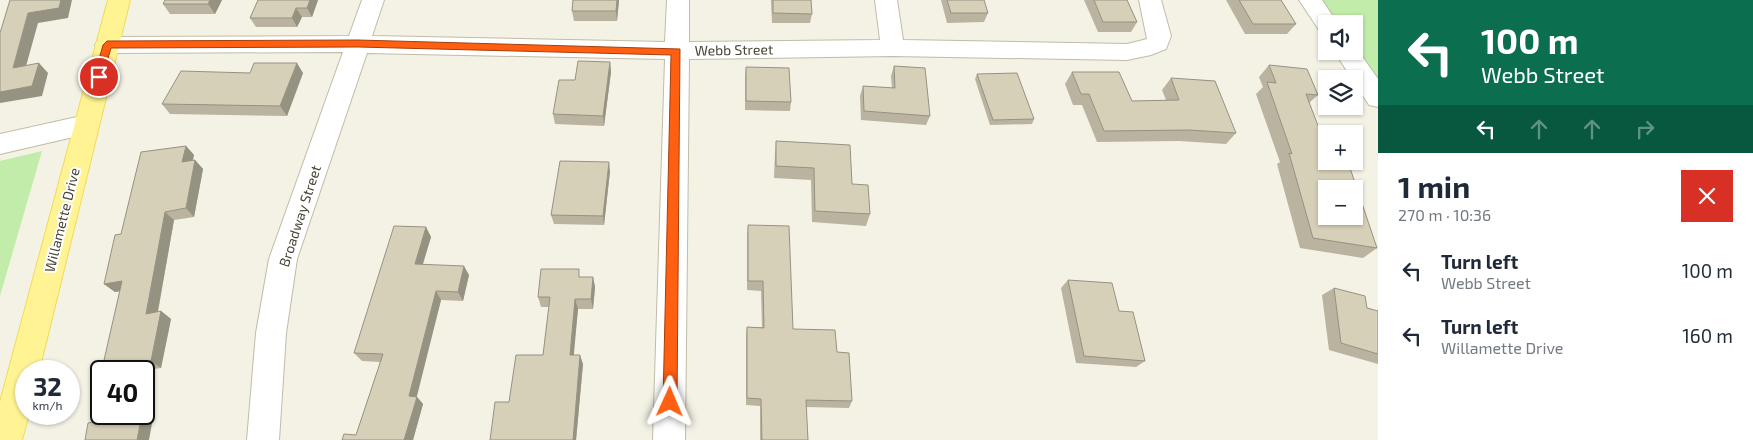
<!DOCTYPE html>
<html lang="en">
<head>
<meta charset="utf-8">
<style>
  body { margin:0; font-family:"Exo 2",sans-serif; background:#f6f6f7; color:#1f2937; height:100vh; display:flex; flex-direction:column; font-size:19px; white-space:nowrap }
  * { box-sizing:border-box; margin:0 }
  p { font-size:16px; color:#747a83 }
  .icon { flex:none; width:28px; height:28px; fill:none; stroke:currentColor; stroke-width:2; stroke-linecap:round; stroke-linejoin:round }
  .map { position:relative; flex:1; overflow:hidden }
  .details { display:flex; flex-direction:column; background:#fff; width:375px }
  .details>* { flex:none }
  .hud { background:#0b6e4f; color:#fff; overflow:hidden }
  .buttons { position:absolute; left:1318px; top:15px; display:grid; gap:10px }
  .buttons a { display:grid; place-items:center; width:45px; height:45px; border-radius:0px; background:#fff; box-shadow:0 1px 4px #0004; font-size:25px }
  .speed { position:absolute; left:15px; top:360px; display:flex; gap:10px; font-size:25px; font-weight:700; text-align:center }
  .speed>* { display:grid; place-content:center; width:65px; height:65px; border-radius:50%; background:#fff; box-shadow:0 1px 4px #0004; line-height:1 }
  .speed small { font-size:12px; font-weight:400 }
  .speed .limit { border:2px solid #111; border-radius:8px; background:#fff; color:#111 }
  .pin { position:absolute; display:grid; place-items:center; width:42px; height:42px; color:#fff; margin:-21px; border:2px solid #fff; border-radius:50%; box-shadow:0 1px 5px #0007 }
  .me { position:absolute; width:55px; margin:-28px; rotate:1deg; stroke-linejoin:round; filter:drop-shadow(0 0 4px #0008) }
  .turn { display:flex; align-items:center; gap:18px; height:105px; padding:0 20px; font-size:22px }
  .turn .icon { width:65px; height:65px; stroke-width:2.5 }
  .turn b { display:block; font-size:35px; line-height:42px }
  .lanes { display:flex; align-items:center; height:48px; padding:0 20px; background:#0003; justify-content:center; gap:25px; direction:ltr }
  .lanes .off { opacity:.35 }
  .round { display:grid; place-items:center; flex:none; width:52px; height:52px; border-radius:0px; background:#f6f6f7 }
  .summary { display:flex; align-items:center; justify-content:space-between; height:85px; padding:0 20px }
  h1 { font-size:30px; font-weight:700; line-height:38px }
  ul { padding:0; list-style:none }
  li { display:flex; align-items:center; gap:15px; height:65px; padding:0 20px }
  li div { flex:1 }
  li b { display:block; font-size:19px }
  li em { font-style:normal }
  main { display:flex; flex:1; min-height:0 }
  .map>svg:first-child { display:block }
</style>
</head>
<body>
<main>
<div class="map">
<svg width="1378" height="440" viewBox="0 0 1378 440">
  <rect width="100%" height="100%" fill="#f4f2e5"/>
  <path fill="#c2eca9" d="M 1319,0 L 1378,0 L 1378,81 L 1354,47 L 1354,24 L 1337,24 Z
    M 42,151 L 0,296 L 0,161 Z"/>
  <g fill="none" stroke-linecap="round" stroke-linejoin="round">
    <g stroke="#c0bca7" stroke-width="2">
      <path id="minor" d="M 362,0 L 384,0 L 372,36 L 665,42 L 667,0 L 689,0 L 689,42 L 880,40 L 875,0 L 897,0 L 903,40 L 1127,44 L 1147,39 L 1139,0 L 1161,0 L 1171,36 L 1166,49 L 1151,55 L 1127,60 L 893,56 L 689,59 L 685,440 L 653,440 L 665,59 L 367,53 L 297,259 L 286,333 L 279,440 L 247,440 L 256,333 L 269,259 L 343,52 L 107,53 L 99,51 L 95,45 L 99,39 L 107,37 L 349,36 Z
        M 1299,0 L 1322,0 L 1338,24 L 1326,24 L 1326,32 L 1319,30 Z
        M 1354,45 L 1378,79 L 1378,107 L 1369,105 L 1334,51 L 1354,51 Z
        M 86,115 L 95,118 L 99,125 L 95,132 L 0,154 L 0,134 Z"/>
    </g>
    <g stroke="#efdc58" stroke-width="2">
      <path id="major" d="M 108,0 L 130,0 L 39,371 L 26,371 L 26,414 L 29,414 L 22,440 L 0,440 L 0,402 Z"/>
    </g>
    <use href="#minor" fill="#fff" fill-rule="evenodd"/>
    <use href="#major" fill="#fff393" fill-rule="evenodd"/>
  </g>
  <path fill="#b9b39f" d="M 222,0 L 215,14 L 170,14 L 163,4 Z
    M 258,0 L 318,0 L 312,17 L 302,17 L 297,27 L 256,27 L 250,18 Z
    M 573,0 L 619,0 L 617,21 L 574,21 L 572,11 Z
    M 771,0 L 811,0 L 812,14 L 810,23 L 772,23 Z
    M 941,0 L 984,0 L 988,13 L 984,22 L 947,23 Z
    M 1084,0 L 1127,0 L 1137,22 L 1131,32 L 1098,32 Z
    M 1226,0 L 1281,0 L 1296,24 L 1287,34 L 1245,34 Z
    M 610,62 L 611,72 L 604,126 L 555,124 L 553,114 L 575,80 Z
    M 1269,65 L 1318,95 L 1309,103 L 1326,161 L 1377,248 L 1363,258 L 1300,248 L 1277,164 L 1280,162 L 1256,94 L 1263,87 L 1259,77 Z
    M 894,66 L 930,116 L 926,125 L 861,120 L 860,96 L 863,86 L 892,88 L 891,76 Z
    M 746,67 L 791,102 L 790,111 L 745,110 L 745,77 Z
    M 1072,72 L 1132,101 L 1166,100 L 1162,90 L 1171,78 L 1236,133 L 1226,144 L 1179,141 L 1097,142 L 1082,105 L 1073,105 L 1065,84 Z
    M 303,73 L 287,116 L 170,114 L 162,104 Z
    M 977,74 L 1034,119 L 1032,124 L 990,125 L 975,79 Z
    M 776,141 L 852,184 L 870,214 L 866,226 L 812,222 L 811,180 L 774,178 L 775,153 Z
    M 186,146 L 194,155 L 193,160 L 195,160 L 203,169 L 194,217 L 174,220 L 158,312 L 161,311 L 171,319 L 161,368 L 140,371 L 105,371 L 102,369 L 120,291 L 115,292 L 104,284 Z
    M 610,171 L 604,225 L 554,224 L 551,215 Z
    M 748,225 L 793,329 L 837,352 L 852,401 L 849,408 L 806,407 L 808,440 L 760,440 L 760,406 L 746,405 L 746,335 L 747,327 L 762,327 L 761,291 L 747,290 L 747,235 Z
    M 426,227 L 431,237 L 423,264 L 469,275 L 463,301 L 441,300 L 416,397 L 417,397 L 423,404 L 413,440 L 342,440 L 356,435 L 381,362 L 362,361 L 354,353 Z
    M 581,277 L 593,277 L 595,287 L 593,309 L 578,309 L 573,355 L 583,364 L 576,440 L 490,440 L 509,402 L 543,355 L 549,307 L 541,307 L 538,297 Z
    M 1068,280 L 1119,311 L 1145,361 L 1136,367 L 1076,363 L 1061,288 Z
    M 1334,288 L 1367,308 L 1378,311 L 1378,364 L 1329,350 L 1322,295 Z"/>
  <path fill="#969282" d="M 61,0 L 72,0 L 68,18 L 38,23 L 23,77 L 13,68 L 28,13 Z
    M 210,0 L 222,0 L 215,14 L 208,4 Z
    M 310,0 L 318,0 L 312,17 L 307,8 Z
    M 617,0 L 619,0 L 617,21 L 616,11 Z
    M 296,8 L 302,17 L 297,27 L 292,18 Z
    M 610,62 L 611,72 L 604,126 L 603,116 Z
    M 39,63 L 48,73 L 42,96 L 0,103 L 0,92 Z
    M 297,63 L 303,73 L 287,116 L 280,106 Z
    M 186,146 L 194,155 L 190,171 L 182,162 Z
    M 195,160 L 203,169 L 194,217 L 186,208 Z
    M 609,162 L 610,171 L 604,225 L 603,216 Z
    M 165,212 L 174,220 L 156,321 L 146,314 Z
    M 426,227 L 431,237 L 420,273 L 415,264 Z
    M 464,266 L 469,275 L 463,301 L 458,292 Z
    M 593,277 L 595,287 L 593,309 L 591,299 Z
    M 122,281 L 132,289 L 115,292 L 104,284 Z
    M 436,291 L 441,300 L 415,404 L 409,396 Z
    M 575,299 L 578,309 L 573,364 L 570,355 Z
    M 161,311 L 171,319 L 161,368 L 151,361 Z
    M 580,355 L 583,364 L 576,440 L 573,440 Z
    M 417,397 L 423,404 L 413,440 L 404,440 Z
    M 144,413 L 153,418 L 149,440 L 137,440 L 142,414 L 144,414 Z"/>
  <path fill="#d7d0b9" stroke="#969282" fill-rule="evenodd" d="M 10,0 L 61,0 L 59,8 L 28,13 L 13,68 L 39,63 L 32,86 L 0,92 L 0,33 Z
    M 165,0 L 210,0 L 208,4 L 163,4 Z
    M 258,0 L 310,0 L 307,8 L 296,8 L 292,18 L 250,18 Z
    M 573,0 L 617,0 L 616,11 L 572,11 Z
    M 773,0 L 811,0 L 812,14 L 773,13 Z
    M 947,0 L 984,0 L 988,13 L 951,13 Z
    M 1094,0 L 1127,0 L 1137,22 L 1103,22 Z
    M 1239,0 L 1281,0 L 1296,24 L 1253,24 Z
    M 578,61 L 610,62 L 603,116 L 553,114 L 559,80 L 575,80 Z
    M 254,63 L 297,63 L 280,106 L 162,104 L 181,71 L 250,73 Z
    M 1269,65 L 1307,69 L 1318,95 L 1306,94 L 1326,147 L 1326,161 L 1348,162 L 1377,248 L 1313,238 L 1289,153 L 1292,154 L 1267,82 L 1276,83 ZM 1326,189 L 1354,189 L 1354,216 L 1326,216 Z
    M 894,66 L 925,68 L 930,116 L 864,111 L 863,86 L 895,88 Z
    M 746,67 L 789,68 L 791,102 L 746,101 Z
    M 1072,72 L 1119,72 L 1132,101 L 1179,100 L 1171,78 L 1215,81 L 1236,133 L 1189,130 L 1104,131 L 1089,94 L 1081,94 Z
    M 1017,73 L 1034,119 L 993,120 L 977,74 Z
    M 776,141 L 850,145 L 852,184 L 868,185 L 870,214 L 815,211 L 814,168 L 776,166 Z
    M 186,146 L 182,162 L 195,160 L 186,208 L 165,212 L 146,314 L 161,311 L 151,361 L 102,369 L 122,281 L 104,284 L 115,235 L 121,234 L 141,152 Z
    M 560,161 L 609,162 L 603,216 L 551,215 Z
    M 748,225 L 789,226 L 793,329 L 835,330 L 837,352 L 849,353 L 852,401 L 806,400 L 808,440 L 762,440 L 761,399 L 747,398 L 747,327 L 764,328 L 763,281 L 748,281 Z
    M 394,226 L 426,227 L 415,264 L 464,266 L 458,292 L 436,291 L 409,396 L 417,397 L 404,440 L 342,440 L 344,434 L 356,435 L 383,354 L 354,353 Z
    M 541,269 L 579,269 L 579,277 L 593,277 L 591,299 L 575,299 L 570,355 L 580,355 L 573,440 L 490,440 L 495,402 L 509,402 L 516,355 L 543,355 L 550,297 L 538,297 Z
    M 1068,280 L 1112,283 L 1119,311 L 1133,312 L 1145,361 L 1084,356 Z
    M 1334,288 L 1365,296 L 1367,308 L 1378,311 L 1378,354 L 1341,343 Z
    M 133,414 L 142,414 L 137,440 L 85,440 L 88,423 Z"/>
  <path fill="#ff5f11" stroke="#a63e0b" d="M 358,40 L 680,49 L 677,402 L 675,406 L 670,408 L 665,406 L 663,402 L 671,55 L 358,47 L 111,48 L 102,79 L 95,79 L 94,77 L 103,45 L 107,41 Z"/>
  <g text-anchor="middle" stroke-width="4" stroke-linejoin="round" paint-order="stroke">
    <g font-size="14" fill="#474334" stroke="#fff">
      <text transform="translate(734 50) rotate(-1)" y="5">Webb Street</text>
      <text transform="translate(300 216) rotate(-72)" y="5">Broadway Street</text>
      <text transform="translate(62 220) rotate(-76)" y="5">Willamette Drive</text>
    </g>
  </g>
</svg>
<div class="buttons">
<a><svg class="icon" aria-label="sound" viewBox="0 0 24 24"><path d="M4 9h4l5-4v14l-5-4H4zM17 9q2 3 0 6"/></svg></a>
<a><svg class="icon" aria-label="layers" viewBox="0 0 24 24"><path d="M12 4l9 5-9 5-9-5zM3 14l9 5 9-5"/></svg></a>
<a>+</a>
<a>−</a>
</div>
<div class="speed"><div>32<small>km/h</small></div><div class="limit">40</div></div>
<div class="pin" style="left:99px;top:77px;background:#d93025"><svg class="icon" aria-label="arrive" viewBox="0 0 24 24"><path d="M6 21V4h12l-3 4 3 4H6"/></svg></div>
<svg class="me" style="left:670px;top:402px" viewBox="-20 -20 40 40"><path d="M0-17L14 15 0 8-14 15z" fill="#ff5f11" stroke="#fff" stroke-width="4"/></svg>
</div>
<section class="details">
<div class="hud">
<div class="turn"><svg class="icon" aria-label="left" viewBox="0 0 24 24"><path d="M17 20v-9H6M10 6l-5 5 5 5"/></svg><div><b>100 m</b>Webb Street</div></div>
<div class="lanes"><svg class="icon" aria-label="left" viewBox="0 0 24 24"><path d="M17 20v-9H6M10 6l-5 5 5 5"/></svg><svg class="icon off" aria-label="ahead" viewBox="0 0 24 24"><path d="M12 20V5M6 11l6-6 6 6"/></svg><svg class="icon off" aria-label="ahead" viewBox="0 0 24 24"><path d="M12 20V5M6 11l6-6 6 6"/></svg><svg class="icon off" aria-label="right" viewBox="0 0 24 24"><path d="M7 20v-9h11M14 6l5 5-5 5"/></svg></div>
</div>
<div class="summary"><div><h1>1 min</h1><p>270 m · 10:36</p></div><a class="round" style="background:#d93025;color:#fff"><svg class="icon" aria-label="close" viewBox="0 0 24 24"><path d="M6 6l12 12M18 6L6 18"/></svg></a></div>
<ul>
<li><svg class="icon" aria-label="left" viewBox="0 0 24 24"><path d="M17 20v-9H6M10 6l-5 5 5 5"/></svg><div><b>Turn left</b><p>Webb Street</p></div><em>100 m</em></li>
<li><svg class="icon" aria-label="left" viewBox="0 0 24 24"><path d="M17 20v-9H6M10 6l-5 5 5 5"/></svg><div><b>Turn left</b><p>Willamette Drive</p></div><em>160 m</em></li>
</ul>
</section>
</main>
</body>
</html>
